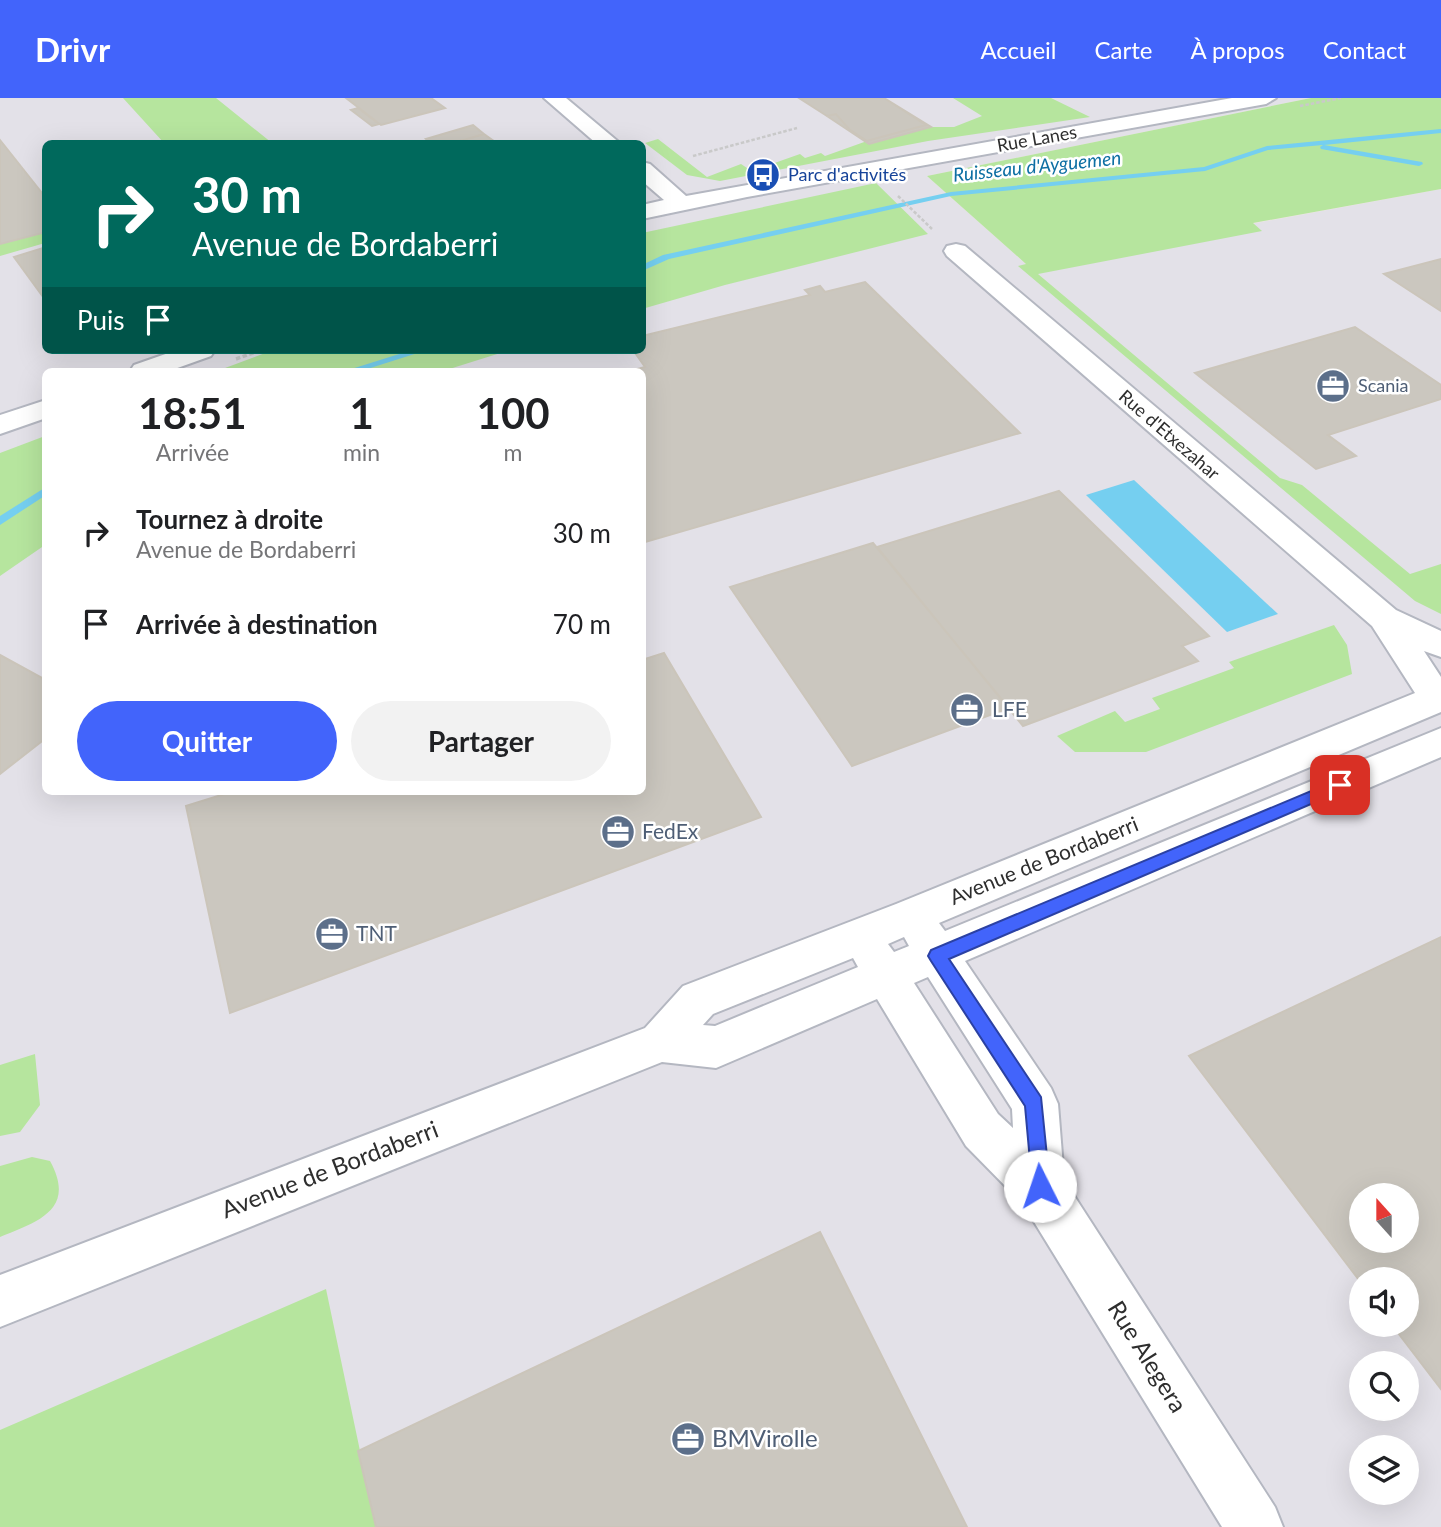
<!DOCTYPE html>
<html lang="fr">
<head>
<meta charset="utf-8">
<style>
  body { margin:0; font-family:Lato,sans-serif; background:#f2f2f2; color:#202124; height:100vh; display:flex; flex-direction:column; font-size:26px; white-space:nowrap }
  * { box-sizing:border-box; margin:0 }
  p { font-size:23px; color:#757577 }
  .icon { flex:none; width:38px; height:38px; fill:none; stroke:currentColor; stroke-width:2; stroke-linecap:round; stroke-linejoin:round }
  .map { position:relative; flex:1; overflow:hidden }
  .drawer { position:absolute; left:42px; top:270px; width:604px; height:427px; display:flex; flex-direction:column; background:#fff; border-radius:10px; box-shadow:0 7px 28px #0002 }
  .drawer>* { flex:none }
  .guide { position:absolute; left:42px; top:42px; width:604px; height:214px; border-radius:10px; box-shadow:0 7px 28px #0002; background:#00695c; color:#fff; overflow:hidden }
  .needle { width:46px; rotate:339deg }
  .buttons { position:absolute; left:1349px; top:1085px; display:grid; gap:14px }
  .buttons a { display:grid; place-items:center; width:70px; height:70px; border-radius:50%; background:#fff; box-shadow:0 7px 28px #0002; font-size:35px }
  .pin { position:absolute; display:grid; place-items:center; width:60px; height:60px; color:#fff; margin:-30px; border-radius:14px; box-shadow:0 4px 10px #0006 }
  .me { position:absolute; width:77px; margin:-38px; rotate:356deg; stroke-linejoin:round; filter:drop-shadow(0 0 5px #0008) }
  .turn { display:flex; align-items:center; gap:24px; height:147px; padding:0 35px; font-size:32px }
  .turn .icon { width:91px; height:91px; stroke-width:2.5 }
  .turn b { display:block; font-size:49px; line-height:60px }
  .then { display:flex; align-items:center; height:66px; padding:0 35px; background:#0003; gap:14px; font-size:26px }
  .eta { display:flex; justify-content:space-evenly; align-items:center; height:119px; text-align:center }
  .eta b { font-size:42px; font-weight:700; line-height:49px }
  .action { display:flex; gap:14px; margin-top:auto; padding:14px 35px }
  .action a { flex:1; height:80px; border-radius:42px; background:#4264fb; color:#fff; font-size:28px; font-weight:700; line-height:80px; text-align:center }
  .action a+a { background:#f2f2f2; color:#202124 }
  ul { padding:0; list-style:none }
  li { display:flex; align-items:center; gap:21px; height:91px; padding:0 35px }
  li div { flex:1 }
  li b { display:block; font-size:26px }
  li em { font-style:normal }
  header { display:flex; align-items:center; gap:42px; box-sizing:border-box; height:98px; padding:0 35px; background:#4264fb; color:#fff }
  header strong { font-size:33px }
  nav { display:flex; gap:38px; margin-inline-start:auto; font-size:24px }
  .map>svg:first-child { display:block }
</style>
</head>
<body>
<header>
<strong>Drivr</strong>
<nav><a>Accueil</a><a>Carte</a><a>À propos</a><a>Contact</a></nav>
</header>
<div class="map">
<svg width="1441" height="1429" viewBox="0 0 1441 1429">
  <rect width="100%" height="100%" fill="#efe9e1"/>
  <path fill="#e3e1e8" fill-rule="evenodd" d="M 0,0 L 1311,0 L 927,78 L 1027,167 L 1441,91 L 1441,1429 L 0,1429 ZM 46,46 L 642,46 L 642,252 L 46,252 ZM 46,273 L 642,273 L 642,693 L 46,693 ZM 1362,1097 L 1407,1097 L 1407,1143 L 1362,1143 ZM 1362,1181 L 1407,1181 L 1407,1227 L 1362,1227 ZM 1362,1265 L 1407,1265 L 1407,1311 L 1362,1311 ZM 1362,1349 L 1407,1349 L 1407,1395 L 1362,1395 Z"/>
  <path fill="#b6e59e" d="M 123,0 L 216,0 L 272,45 L 164,45 Z
    M 953,0 L 1051,0 L 1090,19 L 928,43 L 720,83 L 687,77 L 645,45 L 658,41 L 707,79 L 741,66 L 747,70 L 762,66 L 766,68 L 800,56 L 805,60 L 821,55 L 825,58 L 867,43 L 870,46 L 931,29 L 954,29 L 982,18 Z
    M 1311,0 L 1441,0 L 1441,91 L 1253,125 L 1262,133 L 1038,176 L 1280,380 L 1302,387 L 1410,476 L 1441,466 L 1441,516 L 1415,503 L 1018,168 L 1026,166 L 927,78 Z
    M 876,85 L 928,136 L 725,187 L 642,211 L 642,135 Z
    M 45,134 L 45,145 L 0,158 L 0,146 Z
    M 273,252 L 510,252 L 443,273 L 217,273 Z
    M 45,338 L 45,447 L 0,478 L 0,355 Z
    M 1334,527 L 1347,547 L 1352,576 L 1146,654 L 1075,654 L 1057,638 L 1115,613 L 1125,624 L 1160,611 L 1152,600 L 1234,570 L 1229,564 Z
    M 35,956 L 40,1007 L 20,1034 L 0,1038 L 0,967 Z
    M 32,1059 L 50,1063 C 77,1112 37,1124 0,1139 L 0,1068 Z
    M 326,1191 L 376,1429 L 0,1429 L 0,1332 Z"/>
  <path fill="#75cff0" d="M 1134,382 L 1278,516 L 1227,534 L 1086,397 Z"/>
  <g fill="none" stroke-linecap="round" stroke-linejoin="round">
    <path fill="#75cff0" fill-rule="evenodd" d="M 1441,31 L 1441,35 L 1324,47 L 1422,64 L 1423,66 L 1419,68 L 1321,51 L 1320,49 L 1323,47 L 1268,52 L 1205,73 L 951,98 L 669,161 L 642,173 L 642,167 L 663,157 L 951,94 L 1204,69 L 1267,48 Z
      M 412,252 L 427,252 L 361,273 L 345,273 Z
      M 46,389 L 46,397 L 0,427 L 0,418 Z"/>
  </g>
  <path fill="#cbc7bf" stroke="#cbc5ba" stroke-width="2" fill-rule="evenodd" d="M 346,0 L 431,0 L 445,10 L 381,27 Z
    M 799,0 L 884,0 L 926,27 L 867,43 L 849,31 L 836,16 L 827,18 Z
    M 884,0 L 931,29 L 869,46 L 827,18 L 836,16 L 849,31 L 867,43 L 926,27 Z
    M 358,10 L 379,26 L 372,28 L 351,12 Z
    M 473,27 L 484,36 L 450,46 L 432,46 L 426,41 Z
    M 484,36 L 498,46 L 450,46 Z
    M 0,42 L 46,100 L 46,134 L 0,146 Z
    M 46,149 L 46,203 L 14,159 Z
    M 1441,161 L 1441,213 L 1384,176 Z
    M 865,184 L 1020,335 L 642,445 L 642,273 L 630,273 L 645,269 L 633,252 L 642,252 L 642,238 L 810,197 L 805,192 L 820,188 L 825,194 Z
    M 1355,229 L 1441,287 L 1441,301 L 1328,337 L 1356,358 L 1316,371 L 1195,275 Z
    M 1059,393 L 1209,538 L 1182,548 L 1198,563 L 1023,628 L 877,449 Z
    M 873,445 L 1009,610 L 852,668 L 730,489 Z
    M 664,555 L 761,719 L 230,915 L 186,708 L 234,693 L 642,693 L 642,562 Z
    M 0,557 L 46,582 L 46,640 L 0,676 Z
    M 1441,839 L 1441,1291 L 1392,1227 L 1407,1227 L 1407,1181 L 1362,1181 L 1362,1186 L 1189,958 ZM 1362,1097 L 1407,1097 L 1407,1143 L 1362,1143 Z
    M 820,1134 L 967,1429 L 376,1429 L 358,1353 Z"/>
  <g fill="none" stroke-linecap="round" stroke-linejoin="round">
    <g stroke="#b4b7c1" stroke-width="4">
      <path id="minor" d="M 544,0 L 566,0 L 621,46 L 597,46 Z
        M 1232,0 L 1276,0 L 1266,6 L 747,99 L 642,121 L 642,107 L 664,102 L 642,83 L 642,64 L 650,66 L 686,98 Z
        M 956,146 L 965,148 L 1396,512 L 1441,533 L 1441,559 L 1424,553 L 1441,579 L 1441,614 L 939,825 L 945,833 L 1441,630 L 1441,659 L 965,863 L 1051,990 L 1058,1006 L 1064,1082 L 1275,1409 L 1283,1429 L 1222,1429 L 1023,1106 L 966,1048 L 877,901 L 716,970 L 662,964 L 0,1229 L 0,1177 L 645,930 L 683,888 L 896,806 L 1415,595 L 1372,528 L 947,158 L 944,153 L 947,148 ZM 904,839 L 909,848 L 894,854 L 888,846 ZM 853,860 L 858,869 L 715,928 L 703,927 L 713,916 ZM 928,879 L 1012,1011 L 1013,1030 L 998,1016 L 914,885 Z
        M 177,252 L 215,252 L 211,258 L 169,273 L 130,273 L 134,267 Z
        M 46,302 L 46,320 L 0,336 L 0,317 Z"/>
    </g>
    <path stroke="#c9c9c9" stroke-width="2.5" stroke-dasharray="3.5 2" stroke-linecap="butt" d="M 1300,8 L 1341,0
      M 693,58 L 797,30
      M 898,98 L 932,131"/>
    <path stroke="#c9c9c9" stroke-width="3.5" stroke-dasharray="4.5 2.5" stroke-linecap="butt" d="M 236,261 L 261,252"/>
    <use href="#minor" fill="#fff" fill-rule="evenodd"/>
  </g>
  <path fill="#4264fb" stroke="#2b41a3" stroke-width="2" d="M 1340,681 L 1348,687 L 1346,691 L 949,861 L 1041,999 L 1050,1088 L 1047,1096 L 1040,1098 L 1033,1096 L 1025,1008 L 931,863 L 928,858 L 931,852 Z"/>
  <defs>
    <g id="bus-disc" transform="scale(1.75)"><circle r="9.5" fill="#1a4fb4" stroke="#fff"/><path d="M-5-6H5V4H4V6H2V4H-2V6H-4V4H-5ZM-3.5-4V0h7V-4ZM-3.5 1.2v1.5H-2V1.2ZM2 1.2v1.5H3.5V1.2Z" fill="#fff"/></g>
    <g id="office-disc" transform="scale(1.75)"><circle r="9.5" fill="#5c6f8a" stroke="#fff"/><path d="M-6-3h4V-5.5h4V-3h4V5H-6ZM-1-4.5V-3h2v-1.5ZM-6 0V1H6V0Z" fill="#fff"/></g>
  </defs>
  <g fill-rule="evenodd">
    <use href="#bus-disc" x="763" y="77"/>
    <use href="#office-disc" x="1333" y="288"/>
    <use href="#office-disc" x="967" y="612"/>
    <use href="#office-disc" x="618" y="734"/>
    <use href="#office-disc" x="332" y="836"/>
    <use href="#office-disc" x="688" y="1341"/>
  </g>
  <g text-anchor="middle" stroke-width="5" stroke-linejoin="round" paint-order="stroke">
    <g font-size="18" fill="#2e2e2e" stroke="#fff">
      <text transform="translate(1037 41) rotate(-10)" y="6">Rue Lanes</text>
      <text transform="translate(1169 337) rotate(41)" y="6">Rue d'Etxezahar</text>
    </g>
    <g font-size="18" fill="#164399" stroke="#fff" text-anchor="start">
      <text x="788" y="83">Parc d'activités</text>
    </g>
    <g font-size="18" fill="#4e5e75" stroke="#fff" text-anchor="start">
      <text x="1358" y="294">Scania</text>
    </g>
    <g font-size="19" font-style="italic" fill="#0d6fa3" stroke="#fff">
      <text transform="translate(1037 68) rotate(-6)" y="7">Ruisseau d'Ayguemen</text>
    </g>
    <g font-size="21" fill="#4e5e75" stroke="#fff" text-anchor="start">
      <text x="992" y="619">LFE</text>
      <text x="642" y="741">FedEx</text>
      <text x="356" y="843">TNT</text>
    </g>
    <g font-size="21" fill="#2e2e2e" stroke="#fff">
      <text transform="translate(1044 763) rotate(-22)" y="7">Avenue de Bordaberri</text>
    </g>
    <g font-size="24" fill="#2e2e2e" stroke="#fff">
      <text transform="translate(330 1072) rotate(-21)" y="8">Avenue de Bordaberri</text>
      <text transform="translate(1147 1259) rotate(58)" y="8">Rue Alegera</text>
    </g>
    <g font-size="24" fill="#4e5e75" stroke="#fff" text-anchor="start">
      <text x="712" y="1349">BMVirolle</text>
    </g>
  </g>
</svg>
<div class="buttons">
<a><svg class="needle" viewBox="-14 -14 28 28"><path d="M0-13l5 13h-10z" fill="#e53935"/><path d="M0 13l5-13h-10z" fill="#757577"/></svg></a>
<a><svg class="icon" aria-label="sound" viewBox="0 0 24 24"><path d="M4 9h4l5-4v14l-5-4H4zM17 9q2 3 0 6"/></svg></a>
<a><svg class="icon" aria-label="search" viewBox="0 0 24 24"><circle cx="10" cy="10" r="6"/><path d="M15 15l6 6"/></svg></a>
<a><svg class="icon" aria-label="layers" viewBox="0 0 24 24"><path d="M12 4l9 5-9 5-9-5zM3 14l9 5 9-5"/></svg></a>
</div>
<div class="pin" style="left:1340px;top:687px;background:#d93025"><svg class="icon" aria-label="arrive" viewBox="0 0 24 24"><path d="M6 21V4h12l-3 4 3 4H6"/></svg></div>
<svg class="me" style="left:1040px;top:1088px" viewBox="-20 -20 40 40"><circle r="19" fill="#fff"/><path d="M0-13L10 11 0 6-10 11z" fill="#4264fb"/></svg>
<div class="guide">
<div class="turn"><svg class="icon" aria-label="right" viewBox="0 0 24 24"><path d="M7 20v-9h11M14 6l5 5-5 5"/></svg><div><b>30 m</b>Avenue de Bordaberri</div></div>
<div class="then">Puis<svg class="icon" aria-label="arrive" viewBox="0 0 24 24"><path d="M6 21V4h12l-3 4 3 4H6"/></svg></div>
</div>
<section class="drawer">
<div class="eta">
<div><b>18:51</b><p>Arrivée</p></div>
<div><b>1</b><p>min</p></div>
<div><b>100</b><p>m</p></div>
</div>
<ul>
<li><svg class="icon" aria-label="right" viewBox="0 0 24 24"><path d="M7 20v-9h11M14 6l5 5-5 5"/></svg><div><b>Tournez à droite</b><p>Avenue de Bordaberri</p></div><em>30 m</em></li>
<li><svg class="icon" aria-label="arrive" viewBox="0 0 24 24"><path d="M6 21V4h12l-3 4 3 4H6"/></svg><div><b>Arrivée à destination</b></div><em>70 m</em></li>
</ul>
<div class="action"><a>Quitter</a><a>Partager</a></div>
</section>
</div>
</body>
</html>
